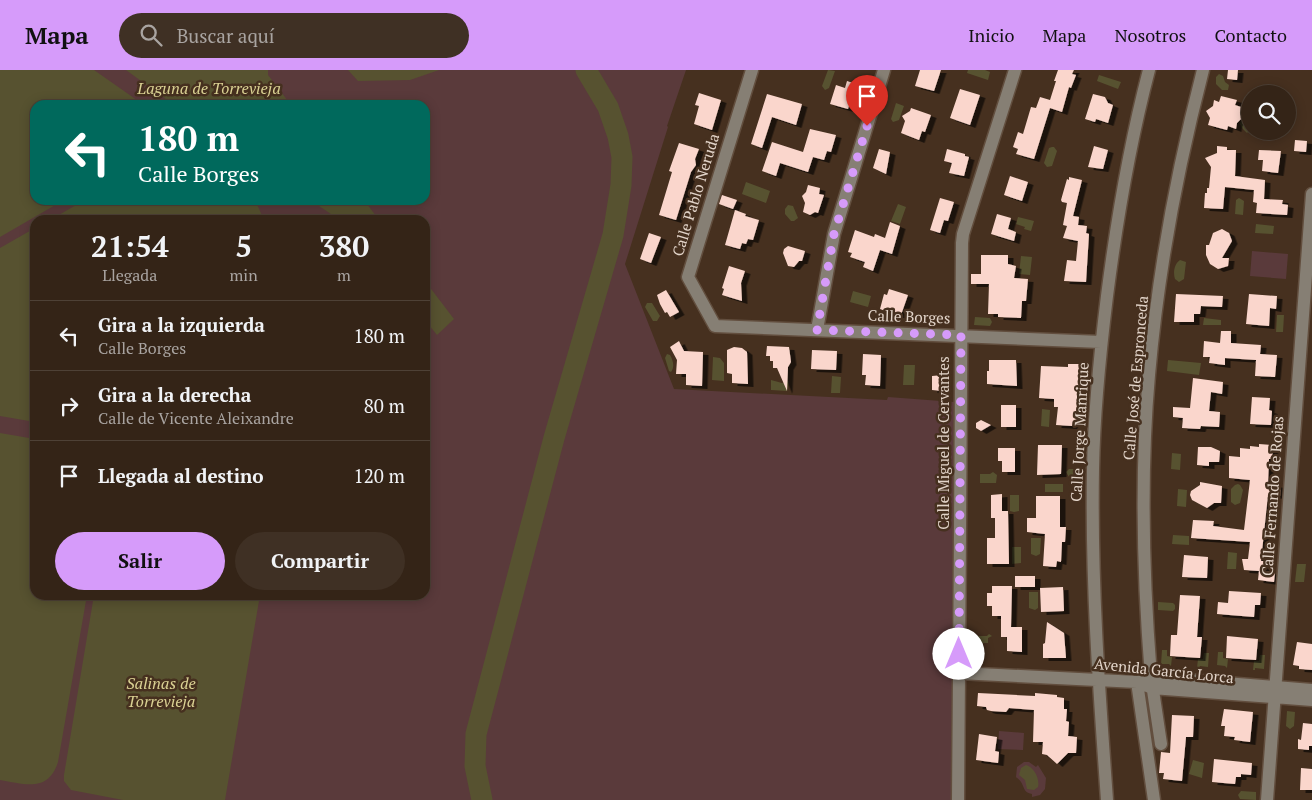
<!DOCTYPE html>
<html lang="es">
<head>
<meta charset="utf-8">
<style>
  body { margin:0; font-family:"PT Serif",serif; background:#3f3024; color:#f1f3f6; height:100vh; display:flex; flex-direction:column; font-size:19px; white-space:nowrap }
  * { box-sizing:border-box; margin:0 }
  p { font-size:16px; color:#a9a4a1 }
  .icon { flex:none; width:28px; height:28px; fill:none; stroke:currentColor; stroke-width:2; stroke-linecap:round; stroke-linejoin:round }
  .map { position:relative; flex:1; overflow:hidden }
  .panel { position:absolute; left:30px; top:145px; width:400px; height:385px; display:flex; flex-direction:column; background:#342417; border-radius:15px; box-shadow:0 2px 12px #0003,0 0 0 1px #4e4136 }
  .panel>* { flex:none }
  .banner { position:absolute; left:30px; top:30px; width:400px; height:105px; border-radius:15px; box-shadow:0 2px 12px #0003,0 0 0 1px #4e4136; background:#00695c; color:#fff; overflow:hidden }
  .buttons { position:absolute; left:1241px; top:15px; display:grid; gap:10px }
  .buttons a { display:grid; place-items:center; width:55px; height:55px; border-radius:50%; background:#342417; box-shadow:0 2px 12px #0003,0 0 0 1px #4e4136; font-size:25px }
  .pin { position:absolute; display:grid; place-items:center; width:42px; height:42px; color:#fff; margin:-51px -21px; border-radius:50% 50% 50% 0; rotate:-45deg; box-shadow:0 0 5px #0007 }
  .pin .icon { rotate:45deg }
  .me { position:absolute; width:55px; margin:-28px; rotate:0deg; stroke-linejoin:round; filter:drop-shadow(0 0 4px #0008) }
  .turn { display:flex; align-items:center; gap:18px; height:105px; padding:0 25px; font-size:22px }
  .turn .icon { width:65px; height:65px; stroke-width:2.5 }
  .turn b { display:block; font-size:35px; line-height:42px }
  .eta { display:flex; justify-content:space-evenly; align-items:center; height:85px; text-align:center }
  .eta b { font-size:30px; font-weight:800; line-height:35px }
  .action { display:flex; gap:10px; margin-top:auto; padding:10px 25px }
  .action a { flex:1; height:58px; border-radius:30px; background:#d69bfa; color:#111; font-size:20px; font-weight:800; line-height:58px; text-align:center }
  .action a+a { background:#3f3024; color:#f1f3f6 }
  ul { padding:0; list-style:none }
  li { display:flex; align-items:center; gap:15px; height:70px; padding:0 25px; border-top:1px solid #4e4136 }
  li div { flex:1 }
  li b { display:block; font-size:19px }
  li em { font-style:normal }
  header { display:flex; align-items:center; gap:30px; box-sizing:border-box; height:70px; padding:0 25px; background:#d69bfa; color:#111 }
  header strong { font-size:24px }
  nav { display:flex; gap:28px; margin-inline-start:auto; font-size:18px }
  .search { width:350px; height:45px; background:#3f3024; display:flex; align-items:center; gap:12px; box-sizing:border-box; padding:0 18px; border-radius:28px; color:#a9a4a1; font-size:19px }
  .map>svg:first-child { display:block }
</style>
</head>
<body>
<header>
<strong>Mapa</strong>
<div class="search"><svg class="icon" aria-label="search" viewBox="0 0 24 24"><circle cx="10" cy="10" r="6"/><path d="M15 15l6 6"/></svg>Buscar aquí</div>
<nav><a>Inicio</a><a>Mapa</a><a>Nosotros</a><a>Contacto</a></nav>
</header>
<div class="map">
<svg width="1312" height="730" viewBox="0 0 1312 730">
  <defs>
    <filter id="shadow"><feDropShadow dx="5.5" dy="3" stdDeviation="0" flood-color="#0009"/></filter>
  </defs>
  <rect width="100%" height="100%" fill="#46301f"/>
  <path fill="#5a3a3b" fill-rule="evenodd" d="M 0,0 L 686,0 L 667,56 L 668,57 L 625,194 L 674,319 L 887,330 L 888,327 L 954,332 L 953,730 L 0,730 ZM 35,35 L 425,35 L 425,130 L 35,130 ZM 35,150 L 425,150 L 425,525 L 35,525 Z
    M 1252,181 L 1288,184 L 1286,209 L 1250,206 Z
    M 999,661 L 1024,663 L 1023,680 L 998,679 Z
    M 1024,692 L 1029,692 L 1036,697 L 1038,695 L 1046,708 L 1045,719 L 1040,725 L 1032,727 L 1032,724 C 1023,722 1025,718 1021,712 C 1020,710 1018,709 1016,707 L 1017,697 Z"/>
  <path fill="#575230" d="M 0,0 L 94,0 L 144,35 L 35,35 L 35,130 L 64,130 L 0,167 Z
    M 126,0 L 268,0 L 268,5 L 291,35 L 174,35 Z
    M 348,0 L 439,0 L 410,10 L 358,11 Z
    M 828,0 L 835,1 L 829,18 L 825,20 L 822,16 Z
    M 968,0 L 985,0 L 990,2 L 988,10 L 967,3 Z
    M 1219,4 L 1223,6 L 1225,12 L 1229,15 L 1228,20 L 1222,20 L 1216,14 L 1216,7 Z
    M 1099,5 L 1121,12 L 1118,19 L 1097,11 Z
    M 896,33 L 904,36 L 899,50 L 893,52 L 891,49 Z
    M 1245,38 L 1250,40 L 1249,61 L 1247,63 L 1242,58 L 1240,54 L 1242,48 L 1241,43 Z
    M 1052,77 L 1054,77 L 1057,81 L 1052,96 L 1047,97 L 1044,93 L 1049,78 Z
    M 746,112 L 770,121 L 766,133 L 742,124 Z
    M 1239,128 L 1244,131 L 1243,145 L 1235,144 L 1236,130 Z
    M 85,130 L 255,130 L 264,150 L 50,150 Z
    M 310,130 L 364,130 L 379,150 L 340,150 Z
    M 898,134 L 906,137 L 900,154 L 891,151 Z
    M 788,135 L 793,136 L 798,148 L 794,151 L 791,151 L 785,144 L 785,139 Z
    M 1018,147 L 1034,151 L 1031,161 L 1024,159 L 1025,157 L 1016,154 Z
    M 1256,154 L 1274,156 L 1273,164 L 1255,163 Z
    M 35,158 L 35,352 L 0,346 L 0,178 Z
    M 1021,186 L 1032,187 L 1030,205 L 1019,204 Z
    M 1180,190 L 1186,192 L 1184,209 L 1179,212 L 1175,209 C 1173,203 1174,194 1180,190 Z
    M 425,211 L 454,249 L 437,265 L 425,250 Z
    M 853,221 L 871,226 L 868,237 L 850,232 Z
    M 647,233 L 652,233 L 660,246 L 657,251 L 653,251 L 645,237 Z
    M 1277,245 L 1284,245 L 1283,262 L 1276,262 Z
    M 975,247 L 990,248 L 992,252 L 990,256 L 974,255 Z
    M 1204,248 L 1221,250 L 1221,255 L 1203,255 Z
    M 667,284 L 670,285 C 673,290 675,297 671,302 L 669,301 L 665,288 Z
    M 713,287 L 720,288 L 724,293 L 724,311 L 712,310 Z
    M 1168,290 L 1201,293 L 1199,305 L 1167,301 Z
    M 904,295 L 915,295 L 914,315 L 903,315 Z
    M 832,306 L 841,307 L 840,323 L 831,323 Z
    M 771,310 L 782,313 L 789,311 L 787,321 L 771,320 Z
    M 1042,339 L 1050,340 L 1049,357 L 1041,356 Z
    M 0,363 L 35,369 L 35,525 L 87,525 L 58,692 C 48,723 25,714 0,710 Z
    M 1172,383 L 1181,384 L 1180,400 L 1171,399 Z
    M 1069,399 L 1082,399 L 1082,408 L 1069,407 L 1066,402 Z
    M 993,402 L 997,405 L 996,413 L 980,413 L 980,404 L 990,404 Z
    M 1045,414 L 1063,414 L 1063,422 L 1045,422 Z
    M 1238,414 L 1240,415 L 1243,420 L 1240,433 L 1235,435 L 1231,432 L 1231,419 L 1235,415 Z
    M 1178,419 L 1187,420 L 1186,437 L 1177,436 Z
    M 1010,425 L 1019,425 L 1019,441 L 1014,442 L 1010,441 Z
    M 1173,465 L 1189,466 L 1189,475 L 1172,474 Z
    M 1031,468 L 1041,468 L 1040,484 L 1036,486 L 1031,484 Z
    M 1012,477 L 1021,477 L 1021,493 L 1012,494 Z
    M 1228,482 L 1237,483 L 1236,499 L 1227,499 Z
    M 1297,494 L 1306,494 L 1304,512 L 1295,512 Z
    M 1029,522 L 1038,522 L 1038,538 L 1035,540 L 1029,538 Z
    M 94,525 L 260,525 L 225,730 L 123,730 L 71,720 L 64,711 L 64,705 Z
    M 1158,532 L 1173,533 L 1175,535 L 1175,539 L 1173,541 L 1158,540 Z
    M 989,564 L 992,566 L 988,568 L 988,573 L 974,573 L 974,566 L 987,566 Z
    M 1162,580 L 1167,580 L 1167,586 L 1172,587 L 1171,596 L 1169,594 L 1161,594 Z
    M 1218,582 L 1223,582 L 1223,588 L 1228,589 L 1227,598 L 1225,596 L 1217,595 Z
    M 1204,583 L 1209,583 L 1208,597 L 1200,596 L 1199,598 L 1197,598 L 1198,589 L 1203,589 Z
    M 1260,585 L 1265,585 L 1264,599 L 1255,598 L 1255,600 L 1253,600 L 1254,591 L 1259,591 Z
    M 1287,641 L 1295,642 L 1294,656 L 1290,659 L 1286,656 Z
    M 1193,690 L 1204,693 L 1202,708 L 1189,704 Z
    M 1026,695 C 1034,697 1040,709 1038,717 L 1034,720 L 1027,719 L 1025,710 L 1019,705 L 1021,698 Z
    M 1241,721 L 1256,722 L 1256,730 L 1240,729 L 1238,725 Z"/>
  <g fill="none" stroke-linecap="round" stroke-linejoin="round">
    <path stroke="#575230" stroke-width="21" d="M 482,730 L 475,696 L 476,664 L 554,368 L 613,165 L 621,115 L 622,87 L 618,66 L 608,37 L 586,0"/>
  </g>
  <path fill="#fad6cc" filter="url(#shadow)" d="M 920,0 L 941,0 L 934,21 L 915,16 Z
    M 1058,0 L 1074,0 L 1072,4 L 1076,5 L 1071,18 L 1069,17 L 1062,42 L 1050,38 L 1034,89 L 1016,84 L 1018,79 L 1013,77 L 1018,62 L 1023,64 L 1031,37 L 1036,38 L 1040,27 L 1050,30 L 1056,11 L 1054,11 Z
    M 1228,0 L 1238,0 L 1237,10 L 1227,9 Z
    M 847,11 L 856,14 L 848,39 L 830,34 L 836,15 L 845,18 Z
    M 960,19 L 980,25 L 970,55 L 950,48 Z
    M 699,23 L 721,30 L 712,60 L 694,54 L 699,36 L 695,35 Z
    M 767,24 L 802,34 L 796,55 L 772,47 L 762,78 L 751,74 Z
    M 1093,24 L 1105,27 L 1108,33 L 1113,35 L 1108,53 L 1096,49 L 1095,52 L 1085,49 Z
    M 1221,26 L 1237,30 L 1235,35 L 1241,37 L 1240,44 L 1242,48 L 1237,53 L 1236,59 L 1228,56 L 1227,60 L 1208,55 L 1210,48 L 1206,41 L 1213,36 L 1214,30 L 1219,32 Z
    M 911,38 L 931,45 L 925,62 L 922,61 L 919,70 L 901,63 L 905,51 L 902,46 L 910,41 Z
    M 810,59 L 836,65 L 831,82 L 827,81 L 824,90 L 813,87 L 808,102 L 780,93 L 776,106 L 762,101 L 772,72 L 803,82 Z
    M 1295,70 L 1307,71 L 1306,82 L 1294,81 Z
    M 679,73 L 699,79 L 695,89 L 696,95 L 691,102 L 676,150 L 659,145 L 672,102 L 669,101 Z
    M 1094,76 L 1108,80 L 1103,99 L 1088,97 Z
    M 1217,76 L 1227,77 L 1227,80 L 1236,80 L 1235,106 L 1265,110 L 1264,129 L 1283,130 L 1282,134 L 1288,135 L 1287,145 L 1256,143 L 1257,133 L 1253,132 L 1254,120 L 1225,117 L 1223,139 L 1204,138 L 1205,123 L 1207,123 L 1207,118 L 1209,118 L 1211,97 L 1205,88 L 1217,83 Z
    M 879,79 L 890,82 L 886,104 L 873,98 Z
    M 947,79 L 965,84 L 965,86 L 969,87 L 964,106 L 949,103 L 952,93 L 944,91 Z
    M 1259,80 L 1281,81 L 1278,103 L 1262,101 L 1263,90 L 1258,90 Z
    M 1010,106 L 1028,112 L 1022,131 L 1004,125 Z
    M 1069,107 L 1082,110 L 1073,146 L 1079,147 L 1078,155 L 1087,156 L 1086,163 L 1089,164 L 1086,212 L 1064,211 L 1067,190 L 1076,191 L 1078,171 L 1063,168 L 1067,156 L 1063,155 L 1067,133 L 1062,132 L 1061,130 L 1067,109 L 1069,110 Z
    M 808,115 L 820,118 L 819,124 L 824,125 L 818,143 L 815,142 L 810,145 L 803,142 L 805,133 L 802,126 L 806,122 Z
    M 722,125 L 737,130 L 733,139 L 719,134 Z
    M 940,128 L 954,132 L 948,151 L 944,150 L 940,163 L 930,160 Z
    M 735,140 L 746,144 L 745,146 L 759,150 L 753,170 L 748,169 L 746,174 L 742,173 L 740,179 L 725,175 Z
    M 997,144 L 1011,148 L 1008,159 L 1016,162 L 1014,171 L 991,164 Z
    M 890,152 L 900,156 L 892,184 L 880,180 L 873,201 L 863,197 L 865,192 L 850,187 L 852,183 L 848,182 L 855,160 L 874,167 L 875,164 L 885,168 Z
    M 1222,159 L 1229,163 L 1232,171 L 1222,188 L 1229,188 L 1228,196 L 1218,199 L 1210,194 L 1206,185 L 1206,175 L 1209,175 L 1213,163 Z
    M 649,163 L 661,167 L 651,193 L 640,189 Z
    M 788,176 L 805,181 L 802,191 L 799,191 L 794,197 L 788,196 L 783,183 L 784,179 Z
    M 981,185 L 1008,185 L 1008,194 L 1016,196 L 1014,208 L 1028,209 L 1026,231 L 1022,231 L 1021,248 L 998,247 L 998,244 L 988,244 L 989,214 L 971,214 L 971,204 L 981,204 Z
    M 729,196 L 745,201 L 741,213 L 742,231 L 722,225 L 724,219 L 722,218 Z
    M 889,219 L 908,225 L 901,245 L 896,245 L 880,239 L 884,224 L 887,225 Z
    M 666,220 L 679,242 L 670,247 L 667,242 L 665,243 L 660,234 L 657,225 Z
    M 1176,224 L 1223,226 L 1222,237 L 1201,236 L 1200,244 L 1194,244 L 1194,252 L 1174,252 Z
    M 1249,224 L 1277,226 L 1276,239 L 1270,238 L 1269,256 L 1246,254 Z
    M 1221,261 L 1231,261 L 1231,273 L 1261,275 L 1260,284 L 1277,285 L 1275,307 L 1255,306 L 1256,290 L 1225,288 L 1225,295 L 1209,293 L 1210,287 L 1203,287 L 1204,271 L 1220,273 Z
    M 679,271 L 684,281 L 703,282 L 702,316 L 686,315 L 686,304 L 676,304 L 677,290 L 670,277 Z
    M 767,276 L 789,277 L 791,292 L 788,297 L 787,321 L 777,298 L 773,298 L 773,291 L 770,291 L 770,286 L 766,286 Z
    M 734,277 L 742,278 L 747,282 L 748,314 L 732,313 L 732,304 L 727,303 L 727,280 Z
    M 812,280 L 837,281 L 836,300 L 811,299 Z
    M 863,284 L 881,285 L 880,316 L 865,315 L 866,305 L 862,305 Z
    M 989,290 L 1016,290 L 1017,316 L 987,314 L 987,301 L 989,301 Z
    M 1068,294 L 1084,294 L 1082,318 L 1077,318 L 1077,351 L 1073,351 L 1072,356 L 1056,355 L 1058,337 L 1054,337 L 1054,329 L 1039,328 L 1041,296 L 1068,297 Z
    M 943,305 L 941,321 L 932,320 L 932,306 Z
    M 1193,308 L 1223,312 L 1222,324 L 1211,322 L 1209,341 L 1220,342 L 1219,357 L 1201,356 L 1200,359 L 1182,358 L 1183,348 L 1173,347 L 1173,337 L 1190,338 Z
    M 1252,327 L 1270,328 L 1269,340 L 1272,341 L 1271,355 L 1250,354 Z
    M 1001,335 L 1016,335 L 1016,357 L 1001,357 Z
    M 981,350 L 991,355 L 981,361 L 976,358 L 976,353 Z
    M 1259,374 L 1273,375 L 1272,389 L 1269,389 L 1268,414 L 1281,415 L 1280,426 L 1268,425 L 1261,491 L 1265,491 L 1265,501 L 1275,502 L 1274,512 L 1258,510 L 1259,501 L 1244,500 L 1242,489 L 1248,489 L 1250,472 L 1191,468 L 1193,450 L 1214,451 L 1213,456 L 1244,460 L 1250,410 L 1229,408 L 1229,386 L 1240,387 L 1240,378 L 1250,379 L 1250,376 L 1259,377 Z
    M 1038,375 L 1062,375 L 1061,404 L 1037,405 Z
    M 1198,377 L 1211,377 L 1220,381 L 1219,392 L 1209,392 L 1209,396 L 1197,395 Z
    M 998,378 L 1015,378 L 1015,402 L 1002,402 L 1002,391 L 998,391 Z
    M 1200,412 L 1222,416 L 1221,433 L 1214,433 L 1207,438 L 1192,430 L 1190,425 L 1191,421 L 1200,415 Z
    M 1002,424 L 1002,441 L 1008,441 L 1009,494 L 987,494 L 987,468 L 995,468 L 995,448 L 991,448 L 991,425 Z
    M 1036,426 L 1060,426 L 1060,457 L 1066,457 L 1065,472 L 1062,472 L 1061,492 L 1057,491 L 1056,497 L 1043,496 L 1045,464 L 1027,462 L 1027,448 L 1036,448 Z
    M 1184,485 L 1208,487 L 1207,508 L 1182,507 Z
    M 1015,506 L 1035,506 L 1035,517 L 1015,517 Z
    M 992,516 L 1012,516 L 1011,557 L 1022,557 L 1022,582 L 1007,581 L 1007,567 L 1001,567 L 1001,546 L 992,546 L 992,536 L 987,536 L 987,523 L 992,523 Z
    M 1063,517 L 1064,541 L 1041,542 L 1040,518 Z
    M 1229,521 L 1261,523 L 1260,535 L 1255,535 L 1254,547 L 1217,544 L 1218,532 L 1228,533 Z
    M 1180,525 L 1200,526 L 1197,567 L 1202,567 L 1200,588 L 1170,586 L 1171,565 L 1177,565 Z
    M 1047,552 L 1064,563 L 1066,588 L 1043,588 L 1043,574 L 1045,573 Z
    M 1227,566 L 1258,569 L 1256,590 L 1226,588 Z
    M 1297,572 L 1312,574 L 1312,600 L 1299,599 L 1299,596 L 1293,595 Z
    M 978,623 L 1035,626 L 1035,623 L 1057,625 L 1057,627 L 1064,628 L 1064,639 L 1067,639 L 1066,651 L 1069,652 L 1068,666 L 1077,667 L 1076,683 L 1068,683 L 1057,694 L 1047,685 L 1042,684 L 1043,672 L 1033,672 L 1034,640 L 1009,638 L 1006,642 L 991,641 L 987,640 L 986,637 L 977,636 Z
    M 1224,639 L 1253,642 L 1250,672 L 1234,670 L 1235,667 L 1224,666 L 1225,656 L 1221,656 Z
    M 1172,645 L 1194,646 L 1193,667 L 1186,667 L 1182,711 L 1163,709 L 1164,703 L 1159,703 L 1161,682 L 1170,683 Z
    M 1303,653 L 1312,654 L 1312,676 L 1309,676 L 1309,680 L 1298,679 L 1298,669 L 1301,670 Z
    M 979,664 L 997,667 L 995,681 L 999,682 L 998,693 L 976,690 Z
    M 1214,689 L 1252,693 L 1251,705 L 1241,704 L 1241,707 L 1236,707 L 1235,714 L 1212,712 Z
    M 1301,698 L 1312,699 L 1312,720 L 1300,720 Z"/>
  <g fill="none" stroke-linecap="round" stroke-linejoin="round">
    <g stroke="#624e3e" stroke-width="15">
      <path id="minor" d="M 752,0 L 688,207 L 715,256 L 1101,272
        M 817,260 L 834,164 L 884,0
        M 959,603 L 962,173 L 963,164 L 1015,0
        M 1161,674 L 1151,607 L 1312,620
        M 958,730 L 959,603 L 1137,612 L 1152,618 L 1312,630
        M 1107,730 C 1099,620 1091,509 1093,399 C 1094,341 1100,283 1107,226 C 1117,148 1129,76 1149,0
        M 1154,730 L 1137,612 L 1151,607 C 1143,507 1140,405 1149,305 C 1158,202 1177,100 1203,0
        M 1267,730 L 1312,124"/>
    </g>
    <use href="#minor" stroke="#867f74" stroke-width="12"/>
  </g>
  <g fill="none" stroke-linecap="round" stroke-linejoin="round">
    <path stroke="#d69bfa" stroke-width="9" stroke-dasharray="0 16.2" d="M 867,56 L 834,164 L 817,260 L 961,265 L 959,584"/>
  </g>
  <g text-anchor="middle" stroke-width="5" stroke-linejoin="round" paint-order="stroke">
    <g font-size="15" fill="#e2d4c9" stroke="#46301f">
      <text transform="translate(696 125) rotate(-73)" y="5">Calle Pablo Neruda</text>
      <text transform="translate(909 247) rotate(2)" y="5">Calle Borges</text>
      <text transform="translate(1136 308) rotate(-85)" y="5">Calle José de Espronceda</text>
      <text transform="translate(1080 362) rotate(-87)" y="5">Calle Jorge Manrique</text>
      <text transform="translate(944 373) rotate(-90)" y="5">Calle Miguel de Cervantes</text>
      <text transform="translate(1273 426) rotate(-86)" y="5">Calle Fernando de Rojas</text>
      <text transform="translate(1164 601) rotate(6)" y="5">Avenida García Lorca</text>
    </g>
    <g font-size="16" font-style="italic" fill="#dad193" stroke="#46301f">
      <text x="209" y="24">Laguna de Torrevieja</text>
      <text x="161" y="619">Salinas de<tspan x="161" dy="18">Torrevieja</tspan></text>
    </g>
  </g>
</svg>
<div class="buttons">
<a><svg class="icon" aria-label="search" viewBox="0 0 24 24"><circle cx="10" cy="10" r="6"/><path d="M15 15l6 6"/></svg></a>
</div>
<div class="pin" style="left:867px;top:56px;background:#d93025"><svg class="icon" aria-label="arrive" viewBox="0 0 24 24"><path d="M6 21V4h12l-3 4 3 4H6"/></svg></div>
<svg class="me" style="left:959px;top:584px" viewBox="-20 -20 40 40"><circle r="19" fill="#fff"/><path d="M0-13L10 11 0 6-10 11z" fill="#d69bfa"/></svg>
<div class="banner">
<div class="turn"><svg class="icon" aria-label="left" viewBox="0 0 24 24"><path d="M17 20v-9H6M10 6l-5 5 5 5"/></svg><div><b>180 m</b>Calle Borges</div></div>
</div>
<section class="panel">
<div class="eta">
<div><b>21:54</b><p>Llegada</p></div>
<div><b>5</b><p>min</p></div>
<div><b>380</b><p>m</p></div>
</div>
<ul>
<li><svg class="icon" aria-label="left" viewBox="0 0 24 24"><path d="M17 20v-9H6M10 6l-5 5 5 5"/></svg><div><b>Gira a la izquierda</b><p>Calle Borges</p></div><em>180 m</em></li>
<li><svg class="icon" aria-label="right" viewBox="0 0 24 24"><path d="M7 20v-9h11M14 6l5 5-5 5"/></svg><div><b>Gira a la derecha</b><p>Calle de Vicente Aleixandre</p></div><em>80 m</em></li>
<li><svg class="icon" aria-label="arrive" viewBox="0 0 24 24"><path d="M6 21V4h12l-3 4 3 4H6"/></svg><div><b>Llegada al destino</b></div><em>120 m</em></li>
</ul>
<div class="action"><a>Salir</a><a>Compartir</a></div>
</section>
</div>
</body>
</html>
